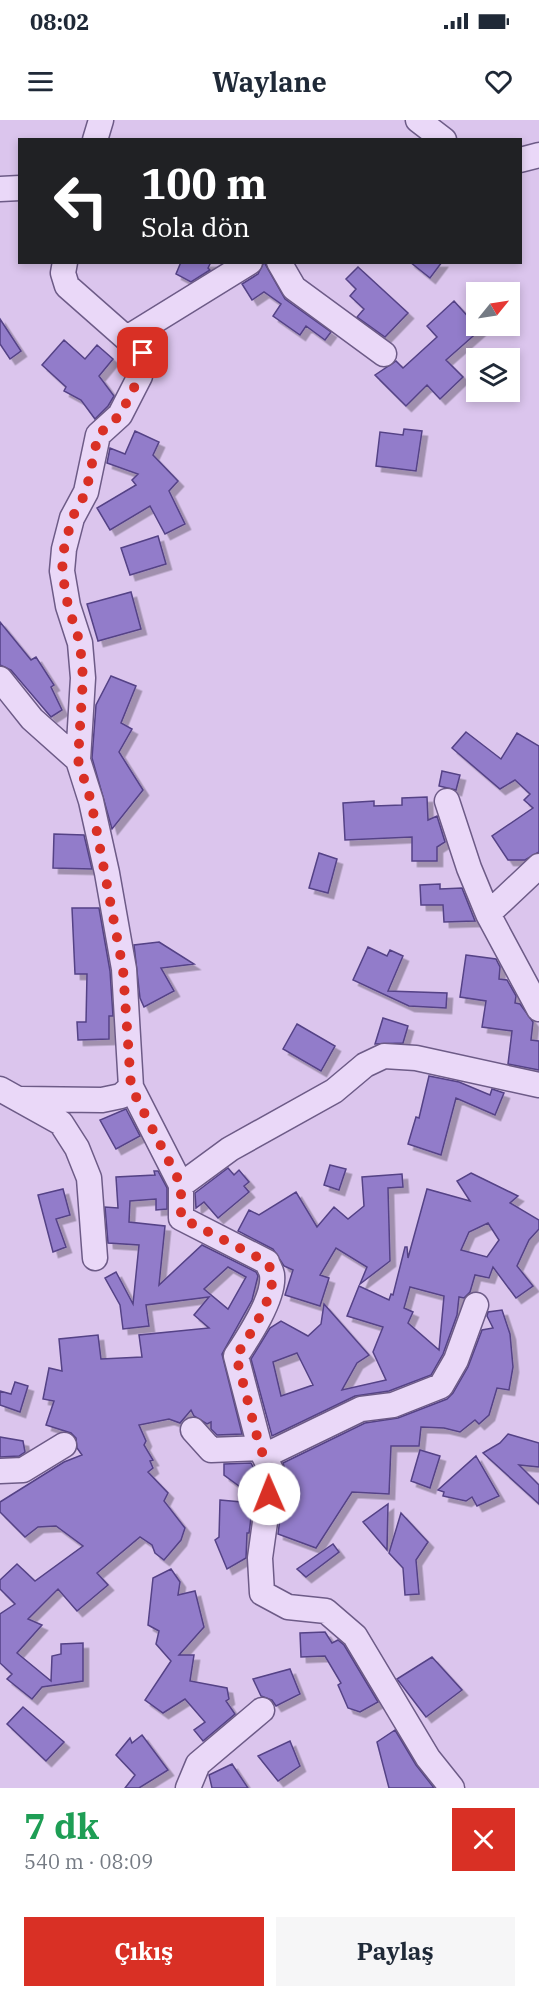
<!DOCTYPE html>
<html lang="tr">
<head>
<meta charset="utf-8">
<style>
  body { margin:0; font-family:"IBM Plex Serif",serif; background:#f6f6f7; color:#1f2937; height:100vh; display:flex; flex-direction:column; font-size:22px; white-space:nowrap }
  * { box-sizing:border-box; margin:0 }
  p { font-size:20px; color:#747a83 }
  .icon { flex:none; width:33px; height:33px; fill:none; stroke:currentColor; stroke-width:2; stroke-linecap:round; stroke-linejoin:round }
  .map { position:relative; height:1668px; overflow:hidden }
  .details { display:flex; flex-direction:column; background:#fff; flex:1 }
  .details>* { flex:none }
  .banner { position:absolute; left:18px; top:18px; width:504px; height:126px; border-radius:0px; box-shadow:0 3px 9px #0003; background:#202124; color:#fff; overflow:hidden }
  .needle { width:39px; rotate:60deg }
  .tools { position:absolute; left:466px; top:162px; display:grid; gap:12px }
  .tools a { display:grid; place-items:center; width:54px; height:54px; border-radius:0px; background:#fff; box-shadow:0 3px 9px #0003; font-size:30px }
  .pin { position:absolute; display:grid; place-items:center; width:51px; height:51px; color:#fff; margin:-26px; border-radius:12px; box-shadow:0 3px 9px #0006 }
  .me { position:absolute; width:66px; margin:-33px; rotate:359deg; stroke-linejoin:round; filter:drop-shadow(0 0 4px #0008) }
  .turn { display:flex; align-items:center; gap:21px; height:126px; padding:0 24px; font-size:27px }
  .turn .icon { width:78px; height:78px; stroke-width:2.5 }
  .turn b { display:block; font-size:42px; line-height:51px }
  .round { display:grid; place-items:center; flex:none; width:63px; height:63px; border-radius:0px; background:#f6f6f7 }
  .head { display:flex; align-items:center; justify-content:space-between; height:102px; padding:0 24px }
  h1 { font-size:36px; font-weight:700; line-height:45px; color:#1e9e55 }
  .button { display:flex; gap:12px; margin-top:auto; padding:12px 24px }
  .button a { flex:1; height:69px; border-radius:0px; background:#d93025; color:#fff; font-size:24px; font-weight:700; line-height:69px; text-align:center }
  .button a+a { background:#f6f6f7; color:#1f2937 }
  .status { display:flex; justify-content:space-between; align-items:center; height:42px; padding:0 30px; background:#fff; direction:ltr }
  .status svg { height:16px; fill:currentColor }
  header { display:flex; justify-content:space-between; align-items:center; height:78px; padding:0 24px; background:#fff; font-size:27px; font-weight:700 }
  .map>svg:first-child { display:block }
</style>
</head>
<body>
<div class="status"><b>08:02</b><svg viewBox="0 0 49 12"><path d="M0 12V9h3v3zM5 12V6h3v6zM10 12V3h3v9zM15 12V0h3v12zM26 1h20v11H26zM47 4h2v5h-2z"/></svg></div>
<header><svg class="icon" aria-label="menu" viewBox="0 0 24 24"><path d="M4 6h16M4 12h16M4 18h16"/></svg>Waylane<svg class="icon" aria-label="heart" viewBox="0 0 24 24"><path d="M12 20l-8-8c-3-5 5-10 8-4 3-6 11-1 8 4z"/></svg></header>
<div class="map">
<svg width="539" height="1668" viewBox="0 0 539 1668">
  <defs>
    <filter id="shadow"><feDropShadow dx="5.5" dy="5.5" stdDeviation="0" flood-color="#0004"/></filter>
  </defs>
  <rect width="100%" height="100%" fill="#dbc5ed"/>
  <path fill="#927cca" stroke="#544286" stroke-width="1.5" fill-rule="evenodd" filter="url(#shadow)" d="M 181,142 L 211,142 L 208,148 L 210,150 L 191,162 L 176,154 Z
    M 264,142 L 285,179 L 331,212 L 325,220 L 306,206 L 300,215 L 273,196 L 281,184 L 264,172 L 252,180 L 242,164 L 258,154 Z
    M 410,142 L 442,142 L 430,158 Z
    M 358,147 L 408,193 L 385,217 L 357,197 L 364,189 L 350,176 L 356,169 L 346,159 Z
    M 454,181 L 480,210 L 446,240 L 463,257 L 440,279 L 427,265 L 406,286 L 375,255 L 396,241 L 403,248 L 437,217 L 427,206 Z
    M 0,199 L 21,231 L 10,239 L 0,224 Z
    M 64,220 L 85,239 L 97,225 L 113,239 L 99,256 L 114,276 L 108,286 L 95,299 L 81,280 L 64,271 L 66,267 L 42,245 Z
    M 404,309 L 422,311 L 416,351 L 376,346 L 380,312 L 403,315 Z
    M 135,311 L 159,322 L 153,335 L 178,361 L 169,371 L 185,404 L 165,414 L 150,386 L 110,410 L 97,388 L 136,365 L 132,360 L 138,354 L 107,343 L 110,328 L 125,334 Z
    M 158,416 L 166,444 L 130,455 L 121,428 Z
    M 131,472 L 141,509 L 98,521 L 87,484 Z
    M 0,502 L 31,540 L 36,537 L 54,565 L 51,567 L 62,590 L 51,597 L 11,550 L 0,545 Z
    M 111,556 L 136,566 L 121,603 L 132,609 L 119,632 L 143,670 L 112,709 L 92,638 L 96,585 Z
    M 466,612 L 501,639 L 517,613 L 539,626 L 539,732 L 525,740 L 508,740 L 492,716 L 533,688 L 524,680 L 530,674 L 515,660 L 500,669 L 452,628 Z
    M 442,651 L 460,655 L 456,670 L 439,666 Z
    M 427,677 L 428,700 L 437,696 L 445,722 L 437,727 L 437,741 L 412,741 L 412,717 L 345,720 L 343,683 L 374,681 L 374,686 L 402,685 L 402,678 Z
    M 54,714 L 84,715 L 92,749 L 53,748 Z
    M 319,733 L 337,739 L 328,773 L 309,768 Z
    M 440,764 L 440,769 L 462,768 L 475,801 L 444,802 L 443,785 L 421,785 L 420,765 Z
    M 72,788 L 99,788 L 110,851 L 113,896 L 109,896 L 109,919 L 78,920 L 77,902 L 86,902 L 87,854 L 75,854 Z
    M 159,822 L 194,844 L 161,848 L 174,871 L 144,887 L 140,878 L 134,825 Z
    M 368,827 L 387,836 L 390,830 L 403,836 L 388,871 L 447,873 L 446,888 L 409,886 L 353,860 Z
    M 466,835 L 496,839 L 500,847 L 499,859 L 507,860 L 516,876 L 515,883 L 520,884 L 533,902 L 531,920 L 539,921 L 539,950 L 508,944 L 512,911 L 482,907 L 486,881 L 460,877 Z
    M 383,898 L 408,906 L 403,923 L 375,924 Z
    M 297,904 L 335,926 L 321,951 L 283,929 Z
    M 429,956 L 459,962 L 490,975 L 492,969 L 504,973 L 495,995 L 456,978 L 441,1035 L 408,1024 L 416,997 L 419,998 Z
    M 126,989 L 140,1016 L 116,1029 L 100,1000 Z
    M 330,1045 L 346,1049 L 339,1070 L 324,1065 Z
    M 228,1048 L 234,1055 L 239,1050 L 249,1062 L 244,1066 L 249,1072 L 218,1098 L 204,1082 L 196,1088 L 195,1073 Z
    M 154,1051 L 158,1051 L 167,1068 L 167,1089 L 156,1090 L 156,1079 L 130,1081 L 129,1102 L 165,1106 L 159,1165 L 202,1125 L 256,1152 L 258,1156 L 252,1180 L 222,1234 L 242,1314 L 217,1315 L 211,1309 L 211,1302 L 207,1304 L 194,1296 L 191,1290 L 180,1303 L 169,1299 L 139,1305 L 146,1321 L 144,1325 L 153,1340 L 150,1341 L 153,1348 L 148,1352 L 168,1373 L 164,1381 L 185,1408 L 181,1420 L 164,1440 L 155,1433 L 152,1425 L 140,1417 L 97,1453 L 108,1465 L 77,1491 L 58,1469 L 28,1499 L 42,1505 L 17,1533 L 51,1561 L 52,1536 L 61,1534 L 61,1524 L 83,1523 L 83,1561 L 42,1567 L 32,1579 L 7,1559 L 12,1554 L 0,1543 L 0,1494 L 15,1484 L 0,1469 L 0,1460 L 17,1444 L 35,1461 L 83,1426 L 56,1406 L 38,1407 L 25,1417 L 0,1392 L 0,1382 L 64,1342 L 82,1335 L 77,1328 L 76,1318 L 71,1313 L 46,1305 L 54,1281 L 43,1279 L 49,1248 L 62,1251 L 59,1219 L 98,1215 L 101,1239 L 142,1237 L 139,1215 L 209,1208 L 194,1195 L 209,1177 L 146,1185 L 149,1206 L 123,1209 L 120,1185 L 105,1158 L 116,1152 L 133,1184 L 139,1125 L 108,1123 L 105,1087 L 118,1088 L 116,1057 L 155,1055 ZM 228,1147 L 246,1157 L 228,1189 L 204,1169 Z
    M 471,1053 L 518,1076 L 510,1083 L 539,1100 L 539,1109 L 529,1120 L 517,1146 L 533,1166 L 516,1178 L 493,1147 L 489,1158 L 475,1155 L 470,1172 L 464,1178 L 459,1177 L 457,1195 L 443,1234 L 431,1255 L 389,1271 L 355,1276 L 272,1316 L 251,1239 L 270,1208 L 281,1201 L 308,1216 L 321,1204 L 324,1184 L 369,1235 L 357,1243 L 342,1270 L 386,1260 L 373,1232 L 383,1207 L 347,1196 L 359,1166 L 389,1180 L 391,1174 L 393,1175 L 405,1127 L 407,1127 L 408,1138 L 427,1069 L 470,1081 L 457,1061 ZM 488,1103 L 499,1120 L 487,1137 L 461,1130 L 469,1112 ZM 410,1167 L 444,1176 L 439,1230 L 408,1203 L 413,1192 L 404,1188 ZM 297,1233 L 313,1265 L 281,1276 L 273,1242 Z
    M 402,1054 L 403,1067 L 388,1068 L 390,1141 L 360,1164 L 367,1147 L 336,1128 L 320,1155 L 329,1158 L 320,1186 L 285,1175 L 293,1150 L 284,1146 L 273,1129 L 238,1111 L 249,1090 L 259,1095 L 296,1072 L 317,1107 L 334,1087 L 348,1099 L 364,1086 L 362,1057 Z
    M 63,1069 L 70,1095 L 56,1099 L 66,1127 L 53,1132 L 38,1075 Z
    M 502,1190 L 510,1214 L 513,1247 L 509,1270 L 497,1268 L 489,1295 L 479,1304 L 475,1300 L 460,1312 L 444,1308 L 421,1307 L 419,1326 L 391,1326 L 389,1374 L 352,1372 L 316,1428 L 278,1414 L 286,1354 L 283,1343 L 365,1303 L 398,1298 L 447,1279 L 453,1273 L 468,1247 L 482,1210 L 493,1208 L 487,1196 L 488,1192 Z
    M 15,1262 L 28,1266 L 20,1292 L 0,1285 L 0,1271 L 11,1274 Z
    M 508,1314 L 539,1323 L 539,1347 L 519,1345 L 539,1365 L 539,1384 L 483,1333 L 500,1323 Z
    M 0,1317 L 23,1321 L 25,1332 L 19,1336 L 0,1337 Z
    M 420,1330 L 440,1336 L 430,1368 L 411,1361 Z
    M 476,1336 L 499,1376 L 477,1386 L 472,1377 L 466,1381 L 443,1376 L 444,1372 L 438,1370 Z
    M 251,1343 L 257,1354 L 254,1377 L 224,1355 L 224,1344 Z
    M 220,1380 L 253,1383 L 249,1413 L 247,1413 L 246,1438 L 227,1449 L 215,1420 L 219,1417 Z
    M 388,1384 L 387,1430 L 363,1402 Z
    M 401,1393 L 428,1422 L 416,1440 L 419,1474 L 405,1475 L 403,1448 L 389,1433 Z
    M 333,1424 L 339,1432 L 306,1457 L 297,1449 Z
    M 171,1449 L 180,1462 L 178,1475 L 195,1471 L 204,1507 L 179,1535 L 194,1535 L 190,1561 L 227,1568 L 229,1579 L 226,1581 L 235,1594 L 203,1621 L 194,1610 L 205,1602 L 185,1579 L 163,1593 L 145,1580 L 171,1541 L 156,1524 L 159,1511 L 148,1505 L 153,1458 Z
    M 325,1512 L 332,1523 L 338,1520 L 344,1525 L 378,1582 L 360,1592 L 348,1588 L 338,1565 L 341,1563 L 325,1536 L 301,1537 L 300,1513 Z
    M 432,1537 L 462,1570 L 426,1597 L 397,1559 Z
    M 290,1549 L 300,1574 L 276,1586 L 272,1580 L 261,1576 L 253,1559 Z
    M 23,1587 L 64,1622 L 46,1641 L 7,1604 Z
    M 395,1610 L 416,1645 L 434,1668 L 389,1668 L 377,1622 Z
    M 142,1615 L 168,1650 L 139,1668 L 125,1668 L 135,1655 L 116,1635 L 130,1618 L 132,1623 Z
    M 290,1621 L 300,1646 L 278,1661 L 258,1636 Z
    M 232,1644 L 248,1668 L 212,1668 L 209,1655 Z"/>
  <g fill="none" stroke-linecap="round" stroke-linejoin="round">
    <g stroke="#6d5b87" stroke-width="27">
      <path id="minor" d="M 418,0 L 444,20
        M 95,20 L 101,0
        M 520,40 L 539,35
        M 0,69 L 20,68
        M 65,142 L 63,153 L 67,166 L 143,233 L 140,256 L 120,295 L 98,315 L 86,372 L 72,398 L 64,429 L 62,451 L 68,486 L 80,523 L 83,558 L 78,640 L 91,681 L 107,753 L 124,849 L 131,967 L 181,1065 L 181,1098 L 267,1142 C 268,1146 272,1151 272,1155 C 275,1177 248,1218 236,1236 L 260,1328 L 272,1352 L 260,1438 L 262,1473 L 288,1487 L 326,1491 L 355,1516 L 428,1638 L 452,1668
        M 279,142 L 294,168 L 384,234
        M 127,218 L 250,142
        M 0,559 L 32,599 L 78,640
        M 447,681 L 469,748 L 488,794 L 539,889
        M 488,794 L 539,746
        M 0,969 L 61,1003 L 77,1028 L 89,1058 L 95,1138
        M 21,979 L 102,980 L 121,976 L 131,967
        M 181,1065 L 230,1029 L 334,971 L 365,945 L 384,936 L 416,938 L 539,965
        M 193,1310 L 211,1330 L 260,1328
        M 264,1336 L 361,1289 L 393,1285 L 441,1266 L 456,1240 L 476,1185
        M 0,1351 L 23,1350 L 64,1325
        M 188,1668 L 198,1644 L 262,1590"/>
    </g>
    <use href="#minor" stroke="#ead8f8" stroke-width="24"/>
  </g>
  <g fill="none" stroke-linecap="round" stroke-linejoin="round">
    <path stroke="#d93025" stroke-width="10" stroke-dasharray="0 18" d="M 143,233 L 140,256 L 120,295 L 98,315 L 86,372 L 72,398 L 64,429 L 62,451 L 68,486 L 80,523 L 83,558 L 78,640 L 91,681 L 123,849 L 131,967 L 181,1065 L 181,1098 L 267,1142 C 269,1146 272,1151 272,1155 C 275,1177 248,1218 236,1236 L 260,1328 L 272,1352 L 269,1374"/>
  </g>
</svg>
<div class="tools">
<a><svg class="needle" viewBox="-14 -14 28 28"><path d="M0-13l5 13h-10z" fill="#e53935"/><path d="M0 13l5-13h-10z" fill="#747a83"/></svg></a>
<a><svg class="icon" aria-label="layers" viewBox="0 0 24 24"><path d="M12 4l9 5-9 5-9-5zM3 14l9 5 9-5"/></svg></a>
</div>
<div class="pin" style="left:143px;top:233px;background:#d93025"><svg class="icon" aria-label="arrive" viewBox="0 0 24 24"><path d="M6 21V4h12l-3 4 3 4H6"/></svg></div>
<svg class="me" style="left:269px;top:1374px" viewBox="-20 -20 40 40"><circle r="19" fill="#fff"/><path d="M0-13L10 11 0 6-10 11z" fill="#d93025"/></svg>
<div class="banner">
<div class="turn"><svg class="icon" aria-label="left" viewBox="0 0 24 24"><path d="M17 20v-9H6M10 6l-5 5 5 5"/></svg><div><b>100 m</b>Sola dön</div></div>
</div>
</div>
<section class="details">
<div class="head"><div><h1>7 dk</h1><p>540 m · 08:09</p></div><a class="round" style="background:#d93025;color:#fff"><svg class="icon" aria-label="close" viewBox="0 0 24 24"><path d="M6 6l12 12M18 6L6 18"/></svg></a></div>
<div class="button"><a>Çıkış</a><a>Paylaş</a></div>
</section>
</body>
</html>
